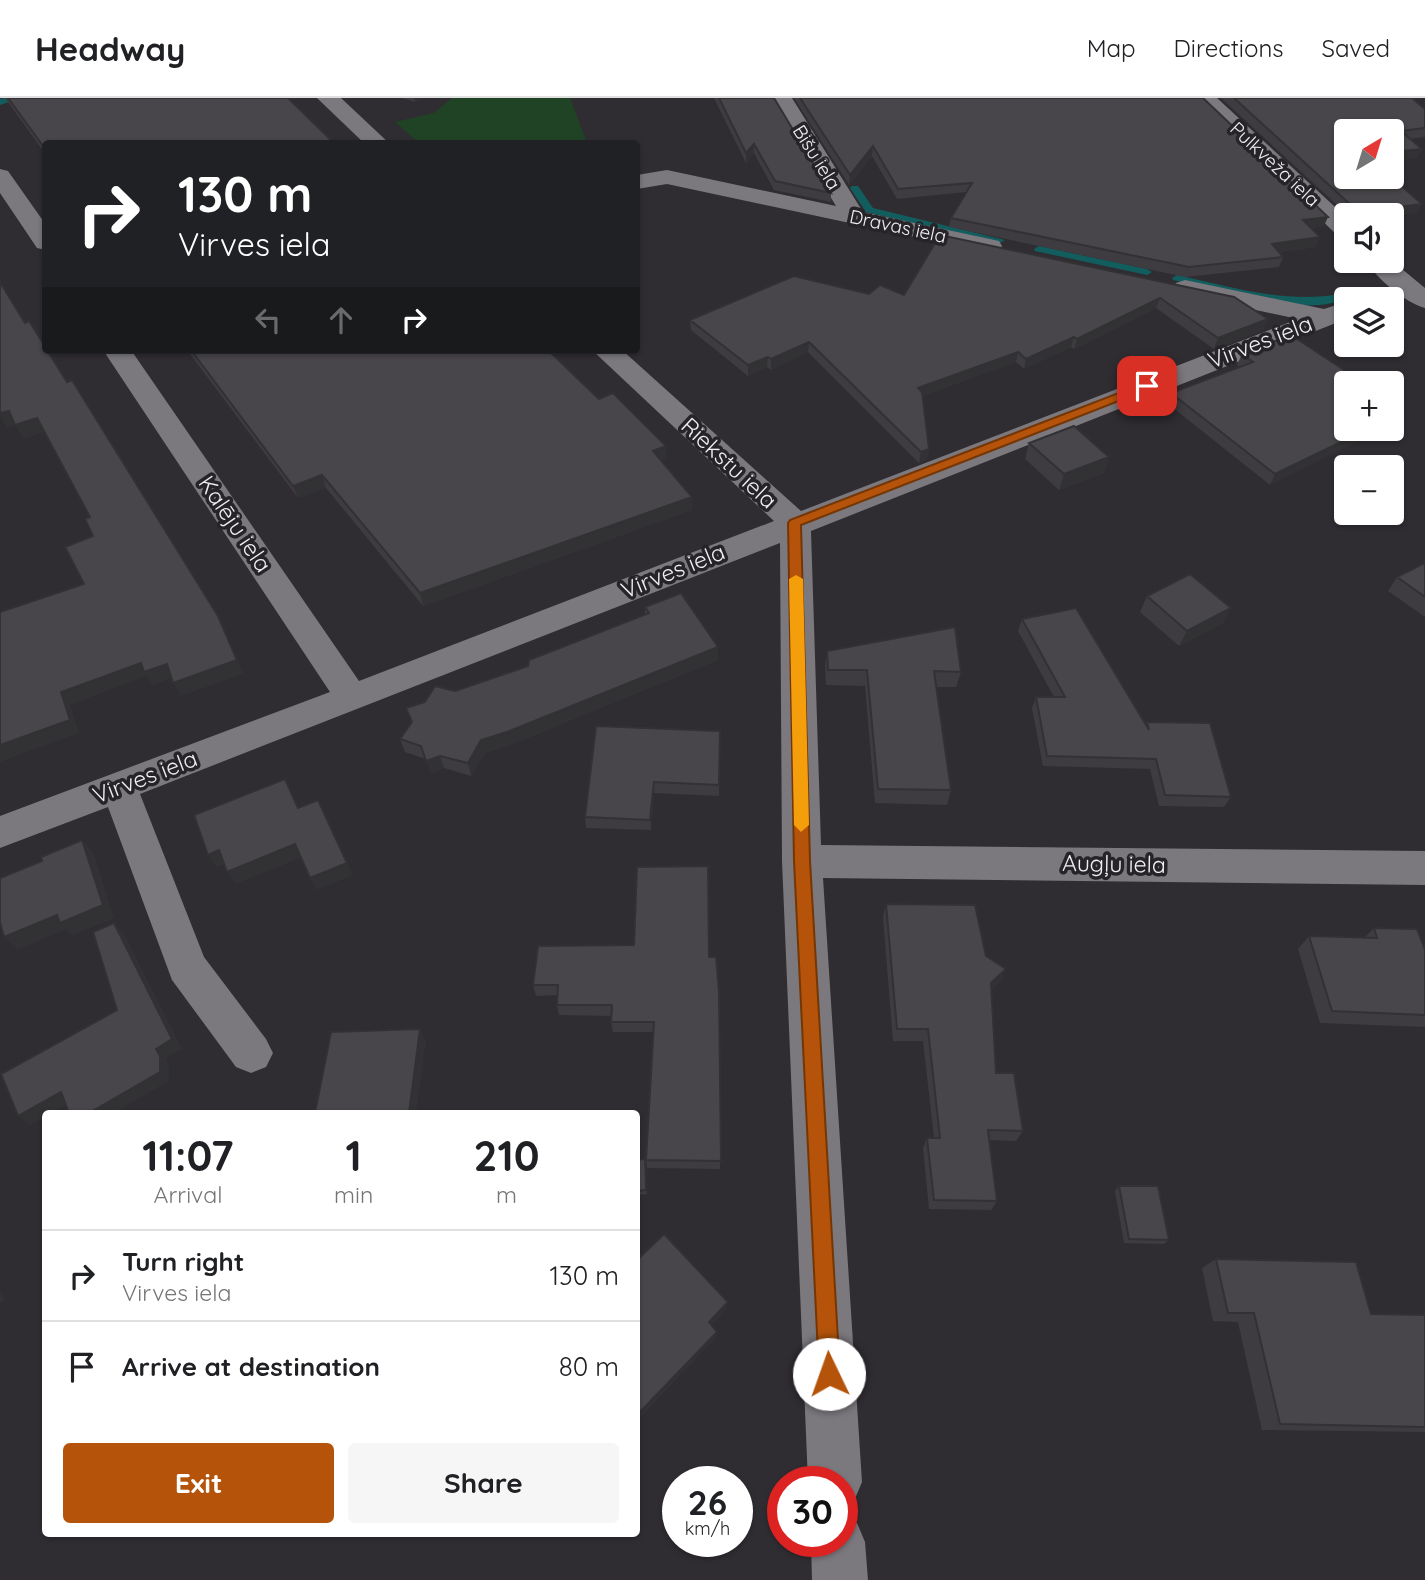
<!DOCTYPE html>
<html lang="en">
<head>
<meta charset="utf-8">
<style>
  body { margin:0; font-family:Quicksand,sans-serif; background:#f6f6f6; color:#202124; height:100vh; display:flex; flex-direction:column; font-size:26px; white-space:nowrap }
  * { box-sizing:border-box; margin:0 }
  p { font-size:23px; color:#757577 }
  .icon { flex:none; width:38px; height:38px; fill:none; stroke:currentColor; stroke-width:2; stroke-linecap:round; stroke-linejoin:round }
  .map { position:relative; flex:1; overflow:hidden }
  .panel { position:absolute; left:42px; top:1012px; width:598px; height:427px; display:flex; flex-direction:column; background:#fff; border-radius:7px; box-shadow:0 2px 5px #0004 }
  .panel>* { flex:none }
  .hud { position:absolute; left:42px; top:42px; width:598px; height:214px; border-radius:7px; box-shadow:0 2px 5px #0004; background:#202124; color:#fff; overflow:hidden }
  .needle { width:46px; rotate:38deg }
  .tools { position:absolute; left:1334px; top:21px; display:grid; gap:14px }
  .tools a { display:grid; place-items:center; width:70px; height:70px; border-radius:7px; background:#fff; box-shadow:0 2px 5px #0004; font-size:35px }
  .speed { position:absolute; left:662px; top:1368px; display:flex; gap:14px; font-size:35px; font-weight:700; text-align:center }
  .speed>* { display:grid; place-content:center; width:91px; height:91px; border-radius:50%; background:#fff; box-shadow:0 2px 5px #0004; line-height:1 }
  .speed small { font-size:18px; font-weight:400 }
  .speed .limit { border:10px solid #d22; background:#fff; color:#111 }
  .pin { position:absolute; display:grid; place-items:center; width:60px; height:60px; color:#fff; margin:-30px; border-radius:14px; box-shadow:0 4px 10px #0006 }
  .me { position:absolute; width:77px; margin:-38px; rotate:357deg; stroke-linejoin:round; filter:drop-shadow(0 0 5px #0008) }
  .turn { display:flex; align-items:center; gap:24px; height:147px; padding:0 21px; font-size:32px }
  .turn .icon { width:91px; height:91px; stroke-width:2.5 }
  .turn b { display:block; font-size:49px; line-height:60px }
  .lanes { display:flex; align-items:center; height:66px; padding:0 21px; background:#0003; justify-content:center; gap:35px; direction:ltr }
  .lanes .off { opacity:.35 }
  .eta { display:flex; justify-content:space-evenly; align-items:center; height:119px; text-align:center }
  .eta b { font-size:42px; font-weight:700; line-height:49px }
  .button { display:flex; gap:14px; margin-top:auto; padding:14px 21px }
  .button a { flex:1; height:80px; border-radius:7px; background:#b45309; color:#fff; font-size:28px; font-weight:700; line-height:80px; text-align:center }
  .button a+a { background:#f6f6f6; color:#202124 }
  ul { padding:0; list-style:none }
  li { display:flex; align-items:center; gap:21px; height:91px; padding:0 21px; border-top:2px solid #e0e0e0 }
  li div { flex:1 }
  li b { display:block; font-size:26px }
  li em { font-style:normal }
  header { display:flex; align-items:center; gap:42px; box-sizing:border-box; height:98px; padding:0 35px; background:#fff; border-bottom:2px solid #e0e0e0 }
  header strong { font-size:33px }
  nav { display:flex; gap:38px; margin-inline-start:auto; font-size:24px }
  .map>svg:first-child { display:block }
</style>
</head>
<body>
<header>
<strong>Headway</strong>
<nav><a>Map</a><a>Directions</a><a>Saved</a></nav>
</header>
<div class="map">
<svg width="1425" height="1482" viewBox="0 0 1425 1482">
  <rect width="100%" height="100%" fill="#302d32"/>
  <path fill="#204325" d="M 452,0 L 570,0 L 587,45 L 419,45 L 395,24 L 434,15 Z"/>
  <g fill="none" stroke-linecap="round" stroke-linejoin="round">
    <path fill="#125d5d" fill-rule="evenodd" d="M 6,0 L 20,0 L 0,7 L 0,1 Z
      M 852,88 L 858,88 L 873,110 L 1005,142 L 1000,145 L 866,114 L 850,90 Z
      M 1039,148 L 1147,171 L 1152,174 L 1147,177 L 1035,153 L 1034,151 Z
      M 1177,177 C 1232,189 1284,206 1341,196 L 1346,199 C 1313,222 1212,192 1173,182 L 1172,180 Z"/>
    <path fill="#7b797e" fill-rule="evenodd" d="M 317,0 L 341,0 L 390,46 L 365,46 Z
      M 770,0 L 792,0 L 863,114 L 990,141 L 999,143 L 1002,148 L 999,153 L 990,155 L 667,86 L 637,91 L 637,77 L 667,72 L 836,108 Z
      M 1194,0 L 1217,0 L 1346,119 L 1346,139 L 1337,137 Z
      M 0,71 L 8,73 L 46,127 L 46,152 L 37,150 L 0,95 Z
      M 1391,162 L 1425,190 L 1425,210 C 1404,204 1378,181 1365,163 Z
      M 1185,182 L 1324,211 L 1346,204 L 1346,221 L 811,433 L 821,747 L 1425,753 L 1425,787 L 823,780 L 862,1384 L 854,1403 L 842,1408 L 842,1384 L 808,1384 L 782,763 L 780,445 L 140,696 L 204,859 L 266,941 L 273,955 L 266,969 L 251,975 L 236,969 L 172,882 L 108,709 L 0,750 L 0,718 L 330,594 L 103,252 L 131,252 L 359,583 L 774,423 L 592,252 L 622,252 L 801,413 L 1298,221 L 1176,195 L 1172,190 L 1176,185 Z
      M 842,1418 L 857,1425 L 865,1444 L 868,1482 L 812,1482 L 811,1444 L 842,1444 Z"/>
  </g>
  <path fill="#3e3c40" d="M 5,0 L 288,0 L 46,46 L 46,57 Z
    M 402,0 L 423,0 L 415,4 Z
    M 714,0 L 774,0 L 831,95 L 831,104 L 774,92 L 754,55 L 746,65 Z
    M 794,0 L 1203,0 L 1324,128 L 1311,130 L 1316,149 L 1279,154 L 1283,159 L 1279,169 L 1185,179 L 949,129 L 951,120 L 966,94 L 897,101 L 872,58 L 849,87 Z
    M 1221,0 L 1412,0 L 1425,11 L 1425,39 L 1410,41 L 1422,51 L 1417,60 L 1346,33 L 1417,115 L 1391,117 L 1348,117 Z
    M 940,137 L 1268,221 L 1263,232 L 1214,251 L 1156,210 L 1074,251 L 1071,249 L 1024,271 L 1016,264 L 922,298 L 929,351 L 927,361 L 919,365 L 808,254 L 771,272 L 767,269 L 748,278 L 691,232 L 690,222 L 869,196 L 904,197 Z
    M 187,252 L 548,252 L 599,301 L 666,360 L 661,362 L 692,399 L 692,412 L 423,508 L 326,390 L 298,400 Z
    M 1242,256 L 1350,276 L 1270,387 L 1167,305 L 1171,295 L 1240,269 L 1237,267 Z
    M 1029,345 L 1109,359 L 1104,375 L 1059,392 L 1025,361 Z
    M 1425,465 L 1425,519 L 1388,493 L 1397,479 Z
    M 1147,498 L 1223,525 L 1179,548 L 1140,514 Z
    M 645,509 L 718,562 L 510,647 L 485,655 L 471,678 L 444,670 L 431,675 L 426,661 L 405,654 L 400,641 L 411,624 L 406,610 L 528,568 L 645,517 Z
    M 1022,521 L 1146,626 L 1147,624 L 1231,699 L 1224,709 L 1159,708 L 1150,671 L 1043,668 L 1032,610 L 1036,599 L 1054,599 L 1018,533 Z
    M 827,553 L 961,574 L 956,589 L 937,589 L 951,692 L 947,707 L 875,705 L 865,588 L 826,587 L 825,568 Z
    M 720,633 L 719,698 L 654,695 L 651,732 L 586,730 L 585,719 Z
    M 886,806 L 986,858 L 1006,871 L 1000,884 L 991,892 L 996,975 L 1023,1033 L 1016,1043 L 989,1042 L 997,1103 L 991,1112 L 929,1111 L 923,1050 L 927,1040 L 934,1040 L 923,943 L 893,943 L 883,819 Z
    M 1374,830 L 1425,852 L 1425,929 L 1320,925 L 1298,851 L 1309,838 L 1364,840 Z
    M 709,859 L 719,894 L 720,1071 L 647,1070 L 646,1062 L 653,934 L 613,934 L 611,924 L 612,918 L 559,917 L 557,907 L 558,897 L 536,898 L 533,887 Z
    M 645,1061 L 647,1096 L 637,1097 L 637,1062 Z
    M 1119,1088 L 1169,1142 L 1164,1146 L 1124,1145 L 1115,1093 Z
    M 1216,1161 L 1371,1216 L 1425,1217 L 1425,1334 L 1262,1332 L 1238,1224 L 1213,1223 L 1202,1170 Z"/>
  <path fill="#323134" d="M 414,0 L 423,0 L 415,4 Z
    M 754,46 L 754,55 L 746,65 L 746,55 Z
    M 873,48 L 872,58 L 849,87 L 850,77 Z
    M 1422,51 L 1417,60 L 1391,63 L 1391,54 Z
    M 1422,106 L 1417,115 L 1391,119 L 1391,117 L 1352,117 L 1353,115 Z
    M 1328,119 L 1324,128 L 1299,132 L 1303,122 Z
    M 1320,139 L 1316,149 L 1268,155 L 1272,146 Z
    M 1160,200 L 1156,210 L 1074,251 L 1077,241 Z
    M 1268,221 L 1263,232 L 1214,251 L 1218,240 Z
    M 1074,239 L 1071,249 L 1024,271 L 1026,261 Z
    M 809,244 L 808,254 L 771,272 L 771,261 Z
    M 1018,254 L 1016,264 L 916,300 L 918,290 Z
    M 768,259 L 767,269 L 748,278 L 748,267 Z
    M 1399,312 L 1393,323 L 1391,324 L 1391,316 Z
    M 9,313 L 17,327 L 7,330 L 0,318 L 0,315 Z
    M 37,320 L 45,334 L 23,341 L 15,327 Z
    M 1368,331 L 1384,331 L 1270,387 L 1275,376 Z
    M 666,348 L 666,360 L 654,365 L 653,353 Z
    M 929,351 L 927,361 L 919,365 L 921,354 Z
    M 1109,359 L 1104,375 L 1059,392 L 1064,376 Z
    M 322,377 L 326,390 L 298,400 L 293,388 Z
    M 692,399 L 692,412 L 423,508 L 420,495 Z
    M 1231,510 L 1223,525 L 1179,548 L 1187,533 Z
    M 218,518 L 244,576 L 181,598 L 173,585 Z
    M 718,549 L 718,562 L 510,647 L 485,655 L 471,678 L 468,665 L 481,642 Z
    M 141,565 L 167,566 L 174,579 L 152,587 L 147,578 L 70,607 L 79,635 L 0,664 L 0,647 L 61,594 Z
    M 440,658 L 444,670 L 431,675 L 426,663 Z
    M 654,684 L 654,695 L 651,732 L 650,722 Z
    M 325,715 L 353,777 L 317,792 L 310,780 Z
    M 82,742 L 94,756 L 114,820 L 72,838 L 66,831 L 18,852 L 4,839 Z
    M 295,746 L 302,759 L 236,786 L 227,774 Z
    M 219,752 L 228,765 L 216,769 L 208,757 Z
    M 114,825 L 124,836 L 182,951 L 166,960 L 169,968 L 169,983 L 114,1015 L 89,1015 L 156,951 Z
    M 1006,871 L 1000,884 L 985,897 L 991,885 Z
    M 420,931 L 426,943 L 416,1015 L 409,1015 Z
    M 61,994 L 72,1003 L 51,1015 L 46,1015 L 46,1018 L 30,1027 L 18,1018 Z
    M 0,1192 L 5,1202 L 0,1206 Z
    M 728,1204 L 727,1211 L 709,1231 L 709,1224 Z
    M 717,1234 L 716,1240 L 637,1323 L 637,1317 Z"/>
  <path fill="#48464a" stroke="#323134" stroke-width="2" d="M 8,0 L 288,0 L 335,46 L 46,46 L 46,52 Z
    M 719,0 L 774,0 L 831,95 L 775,83 L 754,46 L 746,55 Z
    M 800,0 L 1203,0 L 1328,119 L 1303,122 L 1320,139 L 1272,146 L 1283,159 L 1189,169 L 951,120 L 972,85 L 898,91 L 873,48 L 850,77 Z
    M 1234,0 L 1412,0 L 1425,11 L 1425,30 L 1401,33 L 1422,51 L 1391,54 L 1391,33 L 1346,33 L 1346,79 L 1391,79 L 1422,106 L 1353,115 L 1352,108 Z
    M 940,137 L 1234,199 L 1268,221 L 1218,240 L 1160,200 L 1077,241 L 1074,239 L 1026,261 L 1018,254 L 918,290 L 922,294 L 929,351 L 921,354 L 809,244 L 771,261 L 768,259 L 748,267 L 690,222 L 794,178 L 869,196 L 880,187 L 904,197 Z
    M 0,184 L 25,225 L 29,223 L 46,250 L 46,252 L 47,252 L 67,284 L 72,282 L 218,518 L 237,562 L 173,585 L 167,566 L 144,574 L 141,565 L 61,594 L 70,622 L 0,647 L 0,514 L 84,486 L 65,449 L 93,438 L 85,421 L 90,419 L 37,320 L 15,327 L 9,313 L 0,315 Z
    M 1291,237 L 1350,276 L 1342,279 L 1353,285 L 1346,285 L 1346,331 L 1368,331 L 1275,376 L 1171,295 L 1253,264 L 1242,256 Z
    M 191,252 L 548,252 L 599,301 L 613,295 L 666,348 L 653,353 L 692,399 L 420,495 L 322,377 L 293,388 Z
    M 1391,308 L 1399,312 L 1391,316 Z
    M 1074,328 L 1109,359 L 1064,376 L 1029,345 Z
    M 1425,465 L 1425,499 L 1397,479 Z
    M 1190,476 L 1231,510 L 1187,533 L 1147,498 Z
    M 681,495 L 718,549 L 507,634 L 481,642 L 468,665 L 440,658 L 426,663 L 421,648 L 400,641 L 412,624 L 406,610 L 425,604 L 435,588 L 455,593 L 528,568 L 529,562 L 649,515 L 645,509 Z
    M 1076,510 L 1149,632 L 1147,624 L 1210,625 L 1231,699 L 1165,697 L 1156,661 L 1047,658 L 1036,599 L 1065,599 L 1022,521 Z
    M 955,529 L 961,574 L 934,573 L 951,692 L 878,691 L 867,572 L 828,572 L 827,553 Z
    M 596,628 L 720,633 L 719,687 L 654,684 L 650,722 L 585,719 Z
    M 285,681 L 298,710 L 318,702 L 347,765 L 310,780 L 295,746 L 227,774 L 219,752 L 208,757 L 194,717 Z
    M 82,742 L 103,807 L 60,825 L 57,817 L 4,839 L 0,824 L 0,780 L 42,763 L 41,759 Z
    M 708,768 L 709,859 L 716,859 L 719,894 L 721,1063 L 646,1062 L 654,924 L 611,924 L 612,907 L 557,907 L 558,887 L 533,887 L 538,848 L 634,847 L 637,769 Z
    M 886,806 L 975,807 L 986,858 L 1006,871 L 991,885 L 996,975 L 1014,975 L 1023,1033 L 988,1032 L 997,1103 L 934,1102 L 927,1040 L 940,1040 L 928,931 L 897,931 Z
    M 114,825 L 172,941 L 156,951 L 160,958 L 160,974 L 89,1015 L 69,1015 L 61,994 L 18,1018 L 1,976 L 117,912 L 93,834 Z
    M 1374,830 L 1417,831 L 1425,852 L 1425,917 L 1332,913 L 1309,838 L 1377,840 Z
    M 420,931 L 409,1015 L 315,1015 L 331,934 Z
    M 645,1061 L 646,1092 L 637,1093 L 637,1062 Z
    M 1119,1088 L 1158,1088 L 1169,1142 L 1129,1141 Z
    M 664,1136 L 728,1204 L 709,1224 L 717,1234 L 637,1317 L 637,1162 Z
    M 1216,1161 L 1356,1164 L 1371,1216 L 1425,1217 L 1425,1329 L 1280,1326 L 1254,1215 L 1228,1215 Z"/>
  <path fill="#b45309" stroke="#753606" stroke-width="2" d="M 1147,284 L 1153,288 L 1152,290 L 801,427 L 810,763 L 840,1276 L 837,1284 L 829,1287 L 822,1284 L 819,1276 L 794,763 L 788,425 L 790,422 Z"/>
  <path fill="#f59e0b" d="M 796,477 L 803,481 L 809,727 L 801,734 L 794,727 L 789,481 Z"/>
  <g text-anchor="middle" stroke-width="7" stroke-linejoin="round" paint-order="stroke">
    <g font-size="19" fill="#f0eef1" stroke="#262428">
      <text transform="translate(817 59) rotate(58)" y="7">Bišu iela</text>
      <text transform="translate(1275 66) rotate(43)" y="7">Pulkveža iela</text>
      <text transform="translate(898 128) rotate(12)" y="7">Dravas iela</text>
    </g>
    <g font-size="23" fill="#f0eef1" stroke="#262428">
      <text transform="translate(1260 244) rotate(-21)" y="8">Virves iela</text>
      <text transform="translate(729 365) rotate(43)" y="8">Riekstu iela</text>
      <text transform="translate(235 426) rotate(56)" y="8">Kalēju iela</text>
      <text transform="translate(673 473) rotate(-22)" y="8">Virves iela</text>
      <text transform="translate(145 679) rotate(-21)" y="8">Virves iela</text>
      <text transform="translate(1114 766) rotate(1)" y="8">Augļu iela</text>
    </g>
  </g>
</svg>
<div class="tools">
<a><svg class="needle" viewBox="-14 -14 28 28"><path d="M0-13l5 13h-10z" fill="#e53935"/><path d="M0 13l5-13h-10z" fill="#757577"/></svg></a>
<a><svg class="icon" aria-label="sound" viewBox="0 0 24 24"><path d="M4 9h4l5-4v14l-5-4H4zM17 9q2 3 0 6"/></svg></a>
<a><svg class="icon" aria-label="layers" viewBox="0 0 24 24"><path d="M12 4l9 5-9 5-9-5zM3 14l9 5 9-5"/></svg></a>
<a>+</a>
<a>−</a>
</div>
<div class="speed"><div>26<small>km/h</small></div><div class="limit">30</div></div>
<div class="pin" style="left:1147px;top:288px;background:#d93025"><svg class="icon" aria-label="arrive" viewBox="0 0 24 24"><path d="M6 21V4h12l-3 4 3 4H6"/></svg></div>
<svg class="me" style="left:829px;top:1276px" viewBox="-20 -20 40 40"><circle r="19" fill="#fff"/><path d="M0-13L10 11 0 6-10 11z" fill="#b45309"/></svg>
<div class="hud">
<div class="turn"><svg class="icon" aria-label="right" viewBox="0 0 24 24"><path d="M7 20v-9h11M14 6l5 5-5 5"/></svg><div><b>130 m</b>Virves iela</div></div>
<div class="lanes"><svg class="icon off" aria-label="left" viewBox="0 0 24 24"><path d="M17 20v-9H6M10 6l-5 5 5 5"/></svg><svg class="icon off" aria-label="ahead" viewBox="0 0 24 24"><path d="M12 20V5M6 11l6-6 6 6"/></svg><svg class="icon" aria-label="right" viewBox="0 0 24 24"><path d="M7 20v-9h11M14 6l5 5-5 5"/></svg></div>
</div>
<section class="panel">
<div class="eta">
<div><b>11:07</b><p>Arrival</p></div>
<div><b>1</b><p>min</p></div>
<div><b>210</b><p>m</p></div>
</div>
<ul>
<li><svg class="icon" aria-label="right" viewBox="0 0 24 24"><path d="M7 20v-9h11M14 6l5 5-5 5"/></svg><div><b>Turn right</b><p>Virves iela</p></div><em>130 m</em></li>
<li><svg class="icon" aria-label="arrive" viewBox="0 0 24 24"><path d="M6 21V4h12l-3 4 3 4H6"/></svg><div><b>Arrive at destination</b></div><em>80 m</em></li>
</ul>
<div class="button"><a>Exit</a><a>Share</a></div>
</section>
</div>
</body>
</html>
